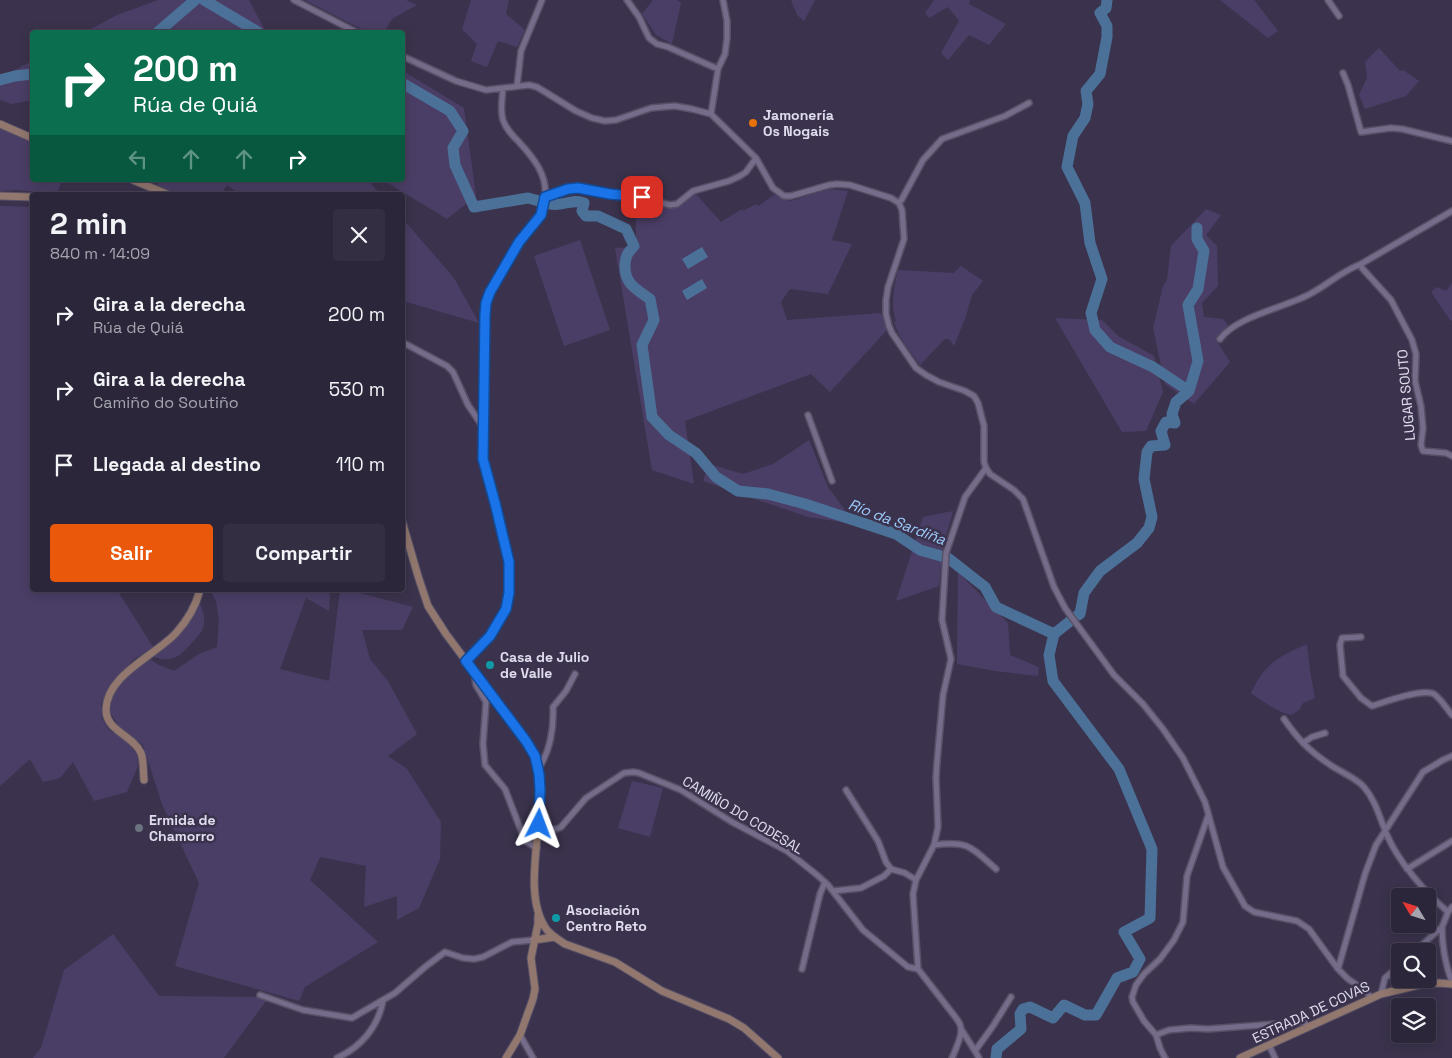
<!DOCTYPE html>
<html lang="es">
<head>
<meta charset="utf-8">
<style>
  body { margin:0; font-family:"Space Grotesk",sans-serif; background:#342e42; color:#f1f3f6; height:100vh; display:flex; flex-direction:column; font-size:19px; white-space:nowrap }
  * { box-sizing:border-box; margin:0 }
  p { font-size:16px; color:#a6a5af }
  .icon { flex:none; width:28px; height:28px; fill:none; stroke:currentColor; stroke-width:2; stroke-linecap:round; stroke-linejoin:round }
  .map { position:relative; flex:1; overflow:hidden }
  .drawer { position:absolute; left:30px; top:192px; width:375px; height:400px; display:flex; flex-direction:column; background:#2c263a; border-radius:5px; box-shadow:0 2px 12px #0003,0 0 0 1px #484354 }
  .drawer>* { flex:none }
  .top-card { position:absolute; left:30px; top:30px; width:375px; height:152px; border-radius:5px; box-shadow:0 2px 12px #0003,0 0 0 1px #484354; background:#0b6e4f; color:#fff; overflow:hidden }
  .needle { width:32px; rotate:308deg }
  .fabs { position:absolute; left:1391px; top:888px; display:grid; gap:10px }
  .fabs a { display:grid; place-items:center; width:45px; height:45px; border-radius:5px; background:#2c263a; box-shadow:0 2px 12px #0003,0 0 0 1px #484354; font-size:25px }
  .pin { position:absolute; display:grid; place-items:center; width:42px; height:42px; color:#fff; margin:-21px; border-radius:10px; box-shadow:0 2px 8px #0006 }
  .me { position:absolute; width:55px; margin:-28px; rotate:3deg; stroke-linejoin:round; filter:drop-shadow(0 0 4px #0008) }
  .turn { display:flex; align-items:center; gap:18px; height:105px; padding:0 20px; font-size:22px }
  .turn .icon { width:65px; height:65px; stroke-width:2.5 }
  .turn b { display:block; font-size:35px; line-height:42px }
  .lanes { display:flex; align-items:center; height:48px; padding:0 20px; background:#0003; justify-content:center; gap:25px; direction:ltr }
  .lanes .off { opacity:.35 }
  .round { display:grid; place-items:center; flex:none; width:52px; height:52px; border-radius:5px; background:#342e42 }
  .summary { display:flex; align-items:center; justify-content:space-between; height:85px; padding:0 20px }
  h1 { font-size:30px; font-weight:700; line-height:38px }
  .button { display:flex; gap:10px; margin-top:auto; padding:10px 20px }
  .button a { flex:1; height:58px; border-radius:5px; background:#ea580c; color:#fff; font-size:20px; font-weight:700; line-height:58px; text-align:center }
  .button a+a { background:#342e42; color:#f1f3f6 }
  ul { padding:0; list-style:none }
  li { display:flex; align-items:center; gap:15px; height:75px; padding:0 20px }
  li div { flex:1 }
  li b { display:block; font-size:19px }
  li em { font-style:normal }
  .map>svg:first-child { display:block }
</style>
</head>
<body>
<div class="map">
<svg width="1452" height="1058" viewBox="0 0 1452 1058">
  <rect width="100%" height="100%" fill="#3b334d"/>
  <path fill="#4b3e66" d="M 158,0 L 249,0 L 266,32 L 85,32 L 117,15 Z
    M 305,0 L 406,0 L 417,5 L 392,19 L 384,32 L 367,32 Z
    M 471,0 L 509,0 L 506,14 L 525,30 L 517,47 L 498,41 L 487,67 L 471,61 L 477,44 L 462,29 Z
    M 653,0 L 677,0 L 681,3 L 672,44 L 656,35 L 642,14 Z
    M 791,0 L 815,0 L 804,21 L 797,15 Z
    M 934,0 L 970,0 L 969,4 L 1006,24 L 989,45 L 969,35 L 948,60 L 941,53 L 959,21 L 948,7 L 929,18 L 925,13 Z
    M 1220,0 L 1254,0 L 1278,31 L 1268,38 Z
    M 1379,48 L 1400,71 L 1403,70 L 1419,81 L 1406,96 L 1365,109 L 1359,95 L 1367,78 L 1365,62 Z
    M 32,61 L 32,100 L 12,104 L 0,100 L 0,78 Z
    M 403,71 L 464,108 L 476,196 L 447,219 L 383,180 L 402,180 Z
    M 0,127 L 32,141 L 32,180 L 62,180 L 57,194 L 17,190 L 0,191 Z
    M 159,180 L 368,180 L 381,195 L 241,195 L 227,185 L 220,195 L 177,195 L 157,186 Z
    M 827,189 L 848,191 L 832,240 L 852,244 L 828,294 L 790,289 L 781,302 L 787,320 L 881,313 L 887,330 L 830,392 L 811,374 L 685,421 L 694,484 L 652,470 L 615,248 L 636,247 L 636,198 L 666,207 L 680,204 L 694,192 L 721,222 L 742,209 L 743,211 L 756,204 L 758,206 L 774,195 L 791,201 Z
    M 0,206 L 32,207 L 32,590 L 117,590 L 153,647 L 133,660 L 106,693 L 101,703 L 102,719 L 109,730 L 126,741 L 137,755 L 138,766 L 127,792 L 94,801 L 73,762 L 60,778 L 43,782 L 30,759 L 0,786 Z
    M 1206,209 L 1221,215 L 1206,235 L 1217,246 L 1218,286 L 1202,303 L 1204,317 L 1223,319 L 1228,325 L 1218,343 L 1230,362 L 1194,404 L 1165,384 L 1153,328 L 1163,286 L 1167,280 L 1171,246 Z
    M 403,219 L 454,278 L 479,323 L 403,301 Z
    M 580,240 L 610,330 L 564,346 L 534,256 Z
    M 961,266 L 983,281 L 972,295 L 965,319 L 954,346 L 949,339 L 945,339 L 920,365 C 910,351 899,338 894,322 L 896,321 C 890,304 894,287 898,270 L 954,273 Z
    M 1452,283 L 1452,321 L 1450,320 L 1431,292 L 1437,287 L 1446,291 Z
    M 1055,318 L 1102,320 L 1118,336 L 1154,356 L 1163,392 L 1146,431 L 1122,432 Z
    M 809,440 L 828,487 L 855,524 L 808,517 L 703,481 L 709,464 L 743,474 L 773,464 Z
    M 953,511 L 943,547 L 939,586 L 896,601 L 923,517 Z
    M 958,572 L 1008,623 L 1010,655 L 1039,667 L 1038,676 L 995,671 L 957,664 Z
    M 210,590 L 330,590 L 329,611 L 306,598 L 280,669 L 329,681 L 340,590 L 349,590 L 413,607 L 402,630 L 362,630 L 370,659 L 388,681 L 417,734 L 388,756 L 407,769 L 441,822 L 440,859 L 419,908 L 397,920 L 397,896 L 364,907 L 366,866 L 320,857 L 310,880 L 378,942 L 305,987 L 299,1001 L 175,966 L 199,883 L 162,804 L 143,745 L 118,725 L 110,712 L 113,693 L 130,673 L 148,658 L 159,665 L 174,671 L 199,654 L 217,647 L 219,620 L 216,601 Z
    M 199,602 C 203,610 206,619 203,628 C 201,634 195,639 191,644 C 179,658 168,664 151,655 L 167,643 Z
    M 1307,644 L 1310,671 L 1315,698 L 1303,703 L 1299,710 L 1291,715 C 1278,712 1262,701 1251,693 C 1265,663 1278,657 1307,644 Z
    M 632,781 L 663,788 L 650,837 L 618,828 Z
    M 113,934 L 159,996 L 269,997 L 224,1058 L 33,1058 L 41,1048 L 64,970 Z"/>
  <path fill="#4c7198" d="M 702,247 L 708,257 L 688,269 L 682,259 Z
    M 702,279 L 707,288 L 687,300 L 682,291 Z"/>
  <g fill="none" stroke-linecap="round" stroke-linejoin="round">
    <path stroke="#4c7198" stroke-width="11" d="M 204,0 L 258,32
      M 1107,0 L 1106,8 L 1100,13 L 1107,26 L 1107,37 L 1100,74 L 1086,91 L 1088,104 L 1085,118 L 1073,136 L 1067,167 L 1085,203 L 1090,243 L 1102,279 L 1091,313 L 1095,330 L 1110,347 L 1153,367 L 1189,391
      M 158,32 L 195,0
      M 0,80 L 15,76 L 32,74
      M 402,83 L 450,111 L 463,131 L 453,148 L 455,165 L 474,207 L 528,198 L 539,201
      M 550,204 C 562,207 573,198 584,203 L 582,211 L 586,216 L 598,216 L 626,229 L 634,246 C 627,254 626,255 625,264 C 624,284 636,289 650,299 L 654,320 L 642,345 L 652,417 L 669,435 L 696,453 L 716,477 L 738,491 L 768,494 L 805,504 L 896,534 L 920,550 L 948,558 L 985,587 L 996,607 L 1054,634 L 1049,655 L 1053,681 L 1119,769 L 1152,849 L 1150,918 L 1124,932 L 1140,959 L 1133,972 L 1117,978 L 1096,1015 L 1085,1015 L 1064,1005 L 1053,1018 L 1030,1007 L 1023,1009 L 1020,1014 L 1021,1029 L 997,1049 L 996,1058
      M 1078,615 L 1080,614 L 1084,593 L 1100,571 L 1137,543 L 1149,528 L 1152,517 L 1144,479 L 1147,452 L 1151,446 L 1165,445 L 1161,431 L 1166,422 L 1175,423 L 1172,414 L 1176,402 L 1189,391 L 1198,361 L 1188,305 L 1198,289 L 1204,251 L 1197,239 L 1197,228
      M 1054,634 L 1069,622"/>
    <g stroke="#575066" stroke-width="8">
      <path id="street" d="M 294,0 L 356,32
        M 627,0 L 639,17 L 649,38 L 657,44 L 668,47 L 718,69
        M 723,0 L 727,21 L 727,38 L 725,54 L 718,69 L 711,114 L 756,158 L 773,188 L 784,196 L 791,196 L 829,185 L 837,184 L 850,185 L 891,198 L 899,203 L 902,210 L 904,239 L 888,287 L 886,300 L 886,314 L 889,326 L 892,333 L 916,368 L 926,375 L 939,382 L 965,391 L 974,396 L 978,403 L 984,426 L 984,462 L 986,468 L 990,474 L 1014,490 L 1023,499 L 1054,587 L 1065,608 L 1114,675 L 1143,704 L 1163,729 L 1183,758 L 1205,802 L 1223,867 L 1245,906 L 1254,912 L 1297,921 L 1309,929 L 1338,969 L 1348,979 L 1366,991 L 1371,998
        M 1328,0 L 1339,16
        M 402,56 L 456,81 L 486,90 L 529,85 L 537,87 L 576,111 L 592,118 L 605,121 L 616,120 L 651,108 L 662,107 L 675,106 L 692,109 L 711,114
        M 1343,73 L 1348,85 L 1361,132 L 1391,128 L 1402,129 L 1452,141
        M 517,86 L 521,51 L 542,0
        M 545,197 L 568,189 L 578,188 L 610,194 L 643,197 L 658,202 L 670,205 L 677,204 L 693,191 L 729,181 L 740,176 L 746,172 L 756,158
        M 899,203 L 902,199 L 923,160 L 942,139 L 1005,116 L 1029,103
        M 1361,264 L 1362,268 L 1391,300 L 1412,340 L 1416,354 L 1415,381 L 1421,406 L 1423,428 L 1421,445 L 1423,451 L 1446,453 L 1452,456
        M 1220,339 C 1237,316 1284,308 1310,294 C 1329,284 1340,272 1361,264 L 1452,211
        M 402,342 L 447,366 L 453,372 L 468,405 L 483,427
        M 808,415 L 832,481
        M 1361,637 L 1342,638 L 1340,645 L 1343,676 L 1361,698 L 1372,706 C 1384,702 1423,688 1434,694 C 1441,699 1447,709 1452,715
        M 466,661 L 490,636 L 500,621 L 506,609 L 509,593 L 509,562 L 495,503 L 483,459 L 485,315 C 487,295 497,280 507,263 C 511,255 515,247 521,240 C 532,226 543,216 545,198 C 548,175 533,157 518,141 C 512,135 506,129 503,120 C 500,110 502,99 503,89
        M 474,671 L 476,685 L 486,702 L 483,744 L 485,765 L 505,789 L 525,841 L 537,848
        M 1284,719 C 1298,739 1308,750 1329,764 C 1340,772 1355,777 1364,787 C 1376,801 1380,819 1387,835 C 1399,863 1425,892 1448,912
        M 1303,743 L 1312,737 L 1325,733
        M 538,769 C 550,752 554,728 553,707 L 566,691 L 575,674
        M 846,790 L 878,841 L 886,862 L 891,869 L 905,873 L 916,880
        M 539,825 C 547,828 553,832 561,827 L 586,798 L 624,773 L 633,772 L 639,773 L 681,790 L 732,822 L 787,851 L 817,875 L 828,885 L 863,930 L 908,967 L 918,969
        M 934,845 C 969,840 972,848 996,869
        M 1407,869 L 1452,841
        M 833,891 L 861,888 L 884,876 L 891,869
        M 1442,927 C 1442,947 1445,964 1452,982
        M 1415,951 L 1442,927 L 1448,912 L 1452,907
        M 802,969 L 820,894 L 825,882
        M 1338,969 L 1365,874 L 1376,845 L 1423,772 L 1443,760 L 1452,756
        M 1381,994 L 1385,978 L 1400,965
        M 260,995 L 303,1010 L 352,1018 L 395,993 L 425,967 L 445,952 L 463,958 L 474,959 L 483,957 L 512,942 L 534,940
        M 961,1029 L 975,1051
        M 520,1035 L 533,1058
        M 1156,1035 L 1144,1021 L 1133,1002 L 1132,997 L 1136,985 L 1144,974 L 1160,959 L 1174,940 L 1183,922 L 1187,876 L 1208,816
        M 1269,1045 L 1275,1058
        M 337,1058 C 361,1047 378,1027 383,1001
        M 952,1058 C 955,1051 962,1036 961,1029 C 961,1023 956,1018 953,1014 L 918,969 L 913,894 L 916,880 L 934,845 L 938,827 L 936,778 L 937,762 L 943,695 L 951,659 L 942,620 L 946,553 L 965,497 L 986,468
        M 979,1058 L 975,1051 L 993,1026 L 1011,997
        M 1165,1058 L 1160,1048 L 1156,1035 L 1169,1030 L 1191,1028 L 1208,1029 L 1304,1022 L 1309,1027"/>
    </g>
    <g stroke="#575066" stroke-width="9">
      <path id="secondary" d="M 0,124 L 32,138
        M 133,180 L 169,195
        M 0,196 L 32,197
        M 402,521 L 418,576 L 428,606 L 446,634 L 526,741 C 532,751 537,760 539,772 C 547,818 519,893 547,930 C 552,936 559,940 565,944 L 615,962 L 662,991 L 729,1019 L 744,1028 L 778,1058
        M 144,780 C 143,772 144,761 141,753 C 133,735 106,731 106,710 C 106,675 156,655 176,633 C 187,621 196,605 200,590
        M 534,940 L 555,937
        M 506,1058 L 520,1035 L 533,999 L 535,989 L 531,958 L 538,924 L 538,916
        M 1240,1058 L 1381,994 L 1419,985 L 1439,983 L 1452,984"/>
    </g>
    <use href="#street" stroke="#756c8a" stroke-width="5"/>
    <use href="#secondary" stroke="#91776e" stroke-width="7"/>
  </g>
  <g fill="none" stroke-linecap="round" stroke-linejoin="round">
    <g stroke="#114b97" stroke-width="12">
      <path id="route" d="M 539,824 L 540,789 L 539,774 L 535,756 L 526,741 L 466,661 L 490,636 L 506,609 L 509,593 L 509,562 L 495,503 L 483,459 L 485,315 L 486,303 L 490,292 L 519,242 L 541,215 L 545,197 L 568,189 L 578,188 L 610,194 L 642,197"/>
    </g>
    <use href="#route" stroke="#1a73e8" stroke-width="9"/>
  </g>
  <circle fill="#e8710a" stroke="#3b334d" stroke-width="2" cx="753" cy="123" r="5"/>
  <g fill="#0f9aa8" stroke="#3b334d" stroke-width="2">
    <circle cx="490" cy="665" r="5"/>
    <circle cx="556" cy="918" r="5"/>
  </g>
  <circle fill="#6b7280" stroke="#3b334d" stroke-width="2" cx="139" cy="828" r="5"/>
  <g text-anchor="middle" stroke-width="5" stroke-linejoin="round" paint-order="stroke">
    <g font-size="14" font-weight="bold" fill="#e1dced" stroke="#3b334d" text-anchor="start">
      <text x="763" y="120">Jamonería<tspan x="763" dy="16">Os Nogais</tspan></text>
      <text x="500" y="662">Casa de Julio<tspan x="500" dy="16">de Valle</tspan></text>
      <text x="149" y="825">Ermida de<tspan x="149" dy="16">Chamorro</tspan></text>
      <text x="566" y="915">Asociación<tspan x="566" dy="16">Centro Reto</tspan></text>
    </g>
    <g font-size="14" fill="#e1dced" stroke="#3b334d">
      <text transform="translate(1406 395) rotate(-95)" y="5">LUGAR SOUTO</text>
      <text transform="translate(743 815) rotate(31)" y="5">CAMIÑO DO CODESAL</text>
      <text transform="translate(1311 1012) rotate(-25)" y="5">ESTRADA DE COVAS</text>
    </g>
    <g font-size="15" font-style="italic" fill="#9dcafb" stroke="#3b334d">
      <text transform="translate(897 522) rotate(21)" y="5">Río da Sardiña</text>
    </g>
  </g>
</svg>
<div class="fabs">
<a><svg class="needle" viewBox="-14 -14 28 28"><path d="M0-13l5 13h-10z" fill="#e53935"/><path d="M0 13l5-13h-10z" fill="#a6a5af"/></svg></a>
<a><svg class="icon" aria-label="search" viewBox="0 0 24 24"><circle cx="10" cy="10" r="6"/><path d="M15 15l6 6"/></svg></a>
<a><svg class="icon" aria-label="layers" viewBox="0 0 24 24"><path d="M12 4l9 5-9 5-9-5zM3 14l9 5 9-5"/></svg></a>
</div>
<div class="pin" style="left:642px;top:197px;background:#d93025"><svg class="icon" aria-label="arrive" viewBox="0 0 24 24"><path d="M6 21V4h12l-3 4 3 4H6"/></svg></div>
<svg class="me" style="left:539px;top:824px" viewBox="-20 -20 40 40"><path d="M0-17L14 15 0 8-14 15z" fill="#1a73e8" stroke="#fff" stroke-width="4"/></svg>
<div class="top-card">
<div class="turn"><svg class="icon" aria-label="right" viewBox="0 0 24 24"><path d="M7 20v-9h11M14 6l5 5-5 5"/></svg><div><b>200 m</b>Rúa de Quiá</div></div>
<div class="lanes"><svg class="icon off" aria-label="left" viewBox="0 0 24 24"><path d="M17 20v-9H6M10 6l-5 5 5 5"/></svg><svg class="icon off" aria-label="ahead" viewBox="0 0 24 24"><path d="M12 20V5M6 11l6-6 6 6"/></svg><svg class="icon off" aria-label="ahead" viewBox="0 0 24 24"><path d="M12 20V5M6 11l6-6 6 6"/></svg><svg class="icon" aria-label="right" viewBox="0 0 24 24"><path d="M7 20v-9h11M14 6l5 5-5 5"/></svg></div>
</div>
<section class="drawer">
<div class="summary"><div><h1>2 min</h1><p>840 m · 14:09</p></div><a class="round"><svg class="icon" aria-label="close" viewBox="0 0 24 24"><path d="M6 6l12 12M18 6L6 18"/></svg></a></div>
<ul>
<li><svg class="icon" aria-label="right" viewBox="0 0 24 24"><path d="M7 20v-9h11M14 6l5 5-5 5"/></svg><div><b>Gira a la derecha</b><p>Rúa de Quiá</p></div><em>200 m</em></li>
<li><svg class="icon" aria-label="right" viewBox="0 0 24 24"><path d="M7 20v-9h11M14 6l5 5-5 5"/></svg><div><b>Gira a la derecha</b><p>Camiño do Soutiño</p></div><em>530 m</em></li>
<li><svg class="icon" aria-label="arrive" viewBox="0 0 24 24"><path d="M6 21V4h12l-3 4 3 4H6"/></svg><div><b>Llegada al destino</b></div><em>110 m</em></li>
</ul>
<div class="button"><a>Salir</a><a>Compartir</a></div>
</section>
</div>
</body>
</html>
